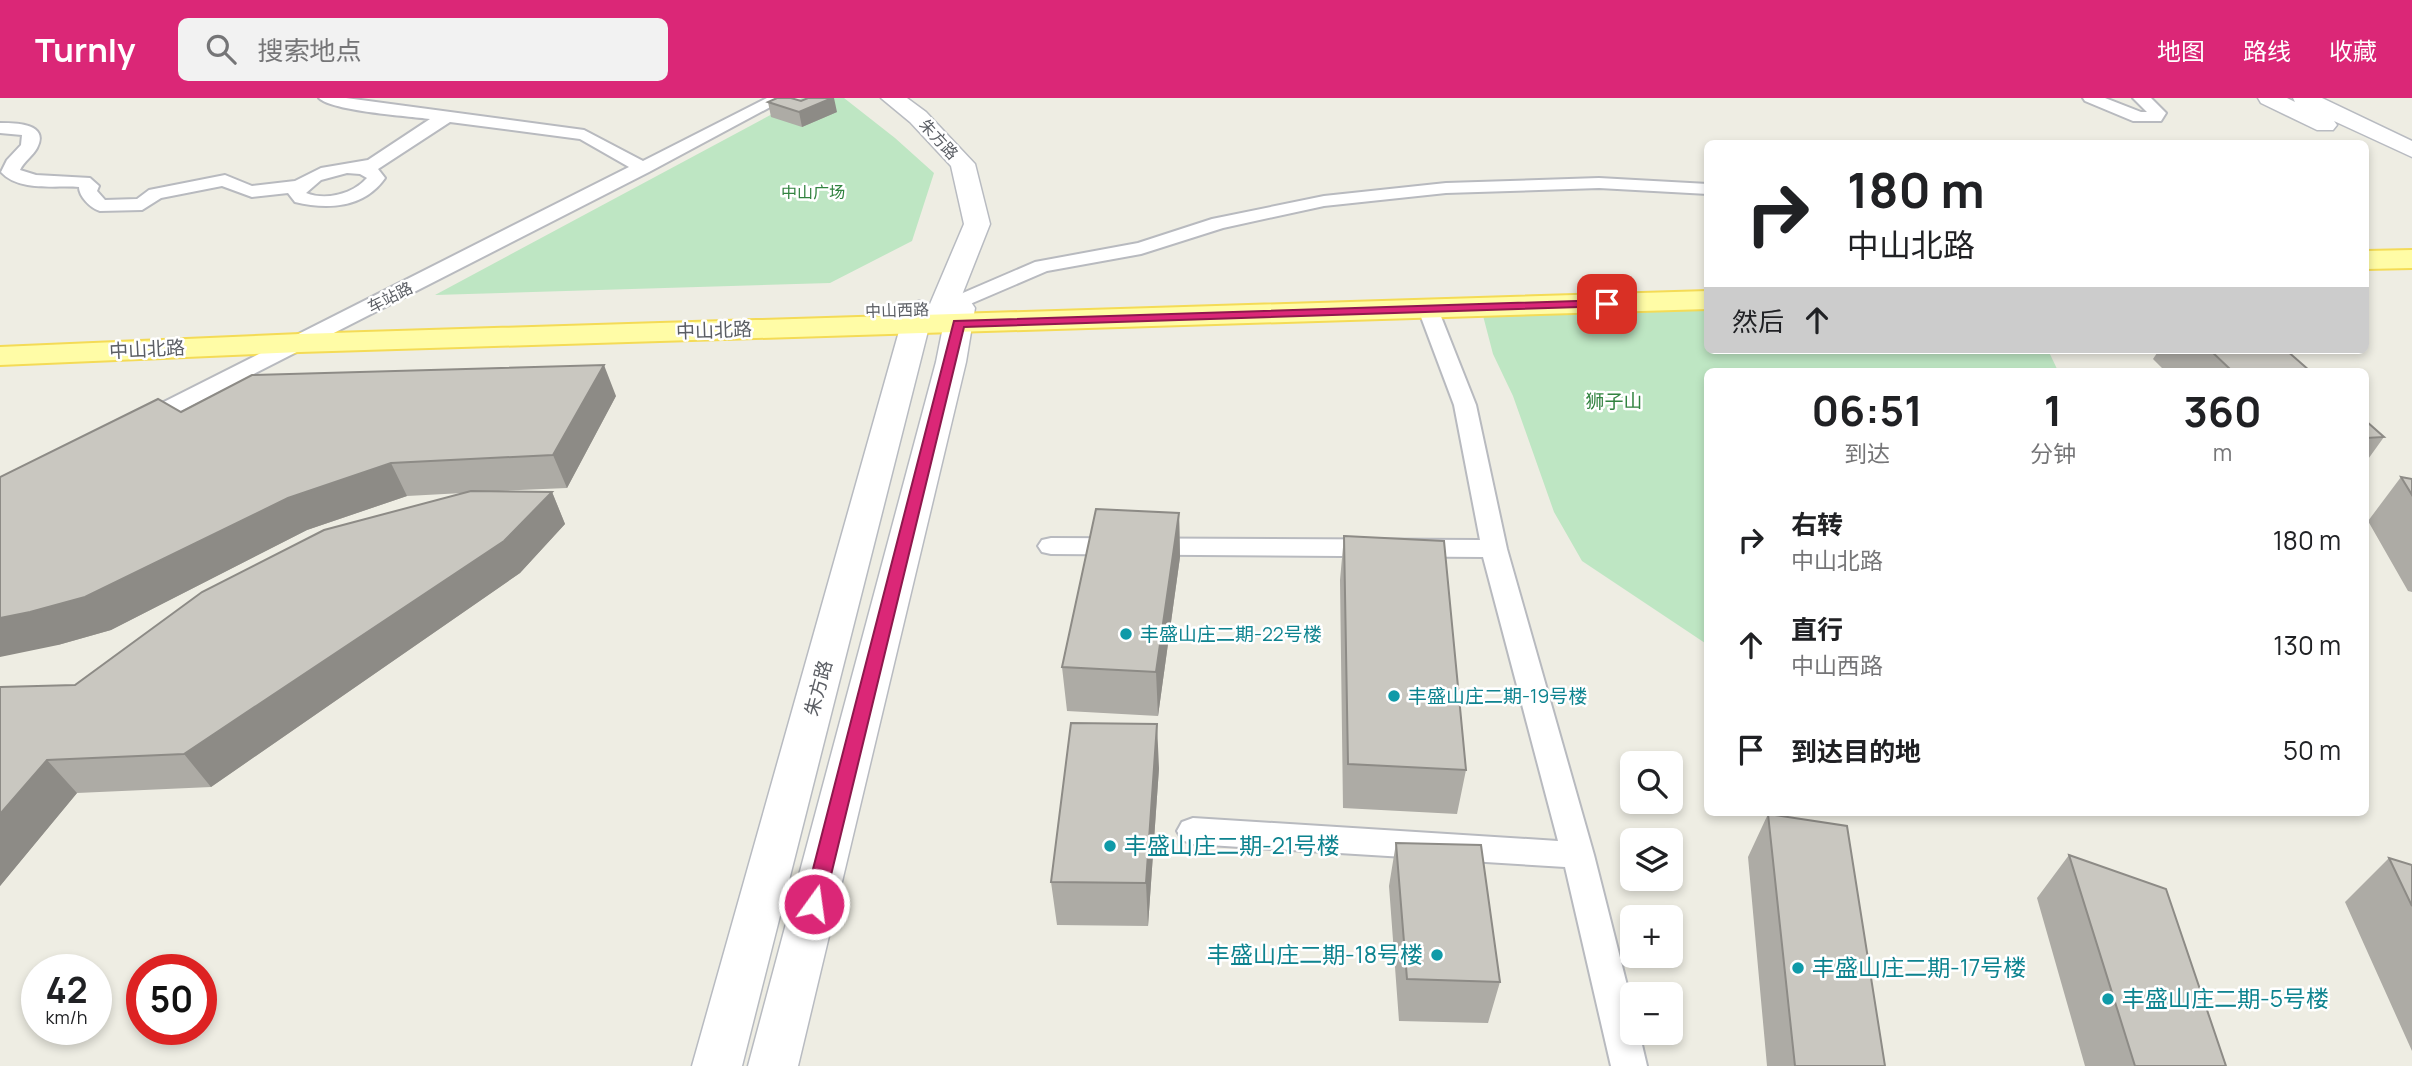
<!DOCTYPE html>
<html lang="zh">
<head>
<meta charset="utf-8">
<style>
  body { margin:0; font-family:Manrope,"Noto Sans SC",sans-serif; background:#f2f2f2; color:#202124; height:100vh; display:flex; flex-direction:column; font-size:26px; white-space:nowrap }
  * { box-sizing:border-box; margin:0 }
  p { font-size:23px; color:#757577 }
  .icon { flex:none; width:38px; height:38px; fill:none; stroke:currentColor; stroke-width:2; stroke-linecap:round; stroke-linejoin:round }
  .map { position:relative; flex:1; overflow:hidden }
  .drawer { position:absolute; left:1704px; top:270px; width:665px; height:448px; display:flex; flex-direction:column; background:#fff; border-radius:10px; box-shadow:0 4px 10px #0003 }
  .drawer>* { flex:none }
  .top-card { position:absolute; left:1704px; top:42px; width:665px; height:214px; border-radius:10px; box-shadow:0 4px 10px #0003; background:#fff; color:#202124; overflow:hidden }
  .buttons { position:absolute; left:1620px; top:653px; display:grid; gap:14px }
  .buttons a { display:grid; place-items:center; width:63px; height:63px; border-radius:10px; background:#fff; box-shadow:0 4px 10px #0003; font-size:35px }
  .speed { position:absolute; left:21px; top:856px; display:flex; gap:14px; font-size:35px; font-weight:700; text-align:center }
  .speed>* { display:grid; place-content:center; width:91px; height:91px; border-radius:50%; background:#fff; box-shadow:0 4px 10px #0003; line-height:1 }
  .speed small { font-size:18px; font-weight:400 }
  .speed .limit { border:10px solid #d22; background:#fff; color:#111 }
  .pin { position:absolute; display:grid; place-items:center; width:60px; height:60px; color:#fff; margin:-30px; border-radius:14px; box-shadow:0 4px 10px #0006 }
  .me { position:absolute; width:77px; margin:-38px; rotate:14deg; stroke-linejoin:round; filter:drop-shadow(0 0 5px #0008) }
  .turn { display:flex; align-items:center; gap:24px; height:147px; padding:0 28px; font-size:32px }
  .turn .icon { width:91px; height:91px; stroke-width:2.5 }
  .turn b { display:block; font-size:49px; line-height:60px }
  .then { display:flex; align-items:center; height:66px; padding:0 28px; background:#0003; gap:14px; font-size:26px }
  .eta { display:flex; justify-content:space-evenly; align-items:center; height:119px; text-align:center }
  .eta b { font-size:42px; font-weight:700; line-height:49px }
  ul { padding:0; list-style:none }
  li { display:flex; align-items:center; gap:21px; height:105px; padding:0 28px }
  li div { flex:1 }
  li b { display:block; font-size:26px }
  li em { font-style:normal }
  header { display:flex; align-items:center; gap:42px; box-sizing:border-box; height:98px; padding:0 35px; background:#db2777; color:#fff }
  header strong { font-size:33px }
  nav { display:flex; gap:38px; margin-inline-start:auto; font-size:24px }
  .search { width:490px; height:63px; background:#f2f2f2; display:flex; align-items:center; gap:18px; box-sizing:border-box; padding:0 24px; border-radius:10px; color:#757577; font-size:26px }
  .map>svg:first-child { display:block }
</style>
</head>
<body>
<header>
<strong>Turnly</strong>
<div class="search"><svg class="icon" aria-label="search" viewBox="0 0 24 24"><circle cx="10" cy="10" r="6"/><path d="M15 15l6 6"/></svg>搜索地点</div>
<nav><a>地图</a><a>路线</a><a>收藏</a></nav>
</header>
<div class="map">
<svg width="2412" height="968" viewBox="0 0 2412 968">
  <rect width="100%" height="100%" fill="#eeede3"/>
  <path fill="#bee6c3" d="M 802,0 L 844,0 L 895,40 L 934,75 L 912,143 L 830,185 L 435,197 Z
    M 1708,207 L 1708,252 L 2048,252 L 2058,273 L 1708,273 L 1708,547 L 1582,463 L 1554,414 L 1513,298 L 1493,256 L 1481,210 Z"/>
  <g fill="none" stroke-linecap="round" stroke-linejoin="round">
    <g stroke="#b8babf" stroke-width="4">
      <path id="street" d="M 319,0 L 346,0 L 584,32 L 643,63 L 767,0 L 787,0 L 649,74 L 150,329 L 134,329 L 131,324 L 134,319 L 629,69 L 580,41 L 450,24 L 378,71 L 385,80 C 364,110 328,112 295,104 L 288,95 L 252,99 L 222,88 L 161,100 L 142,112 L 100,113 C 90,110 79,98 79,89 C 56,87 19,94 1,74 L 7,62 L 21,47 L 22,37 L 0,35 L 0,25 C 15,25 50,25 37,50 C 33,58 24,63 20,72 L 36,77 L 90,80 L 99,88 L 97,93 L 105,102 L 137,101 L 149,92 L 225,77 L 252,88 L 295,83 L 321,70 L 368,62 L 430,21 C 408,18 332,13 319,0 ZM 347,75 L 360,76 L 367,80 C 353,96 326,103 306,95 L 321,82 Z
        M 2083,0 L 2105,0 L 2141,14 L 2147,14 L 2133,0 L 2151,0 L 2166,15 L 2161,23 L 2133,23 L 2085,3 Z
        M 1599,80 L 1708,86 L 1708,96 L 1599,90 L 1446,95 L 1324,108 L 1223,130 L 1141,156 L 1047,173 L 949,215 L 935,215 L 932,211 L 935,207 L 1035,164 L 1138,145 L 1212,121 L 1324,98 L 1446,85 Z
        M 1428,205 L 1435,207 L 1438,211 L 1476,307 L 1507,451 L 1594,757 L 1633,911 L 1633,934 L 1639,934 L 1647,968 L 1611,968 L 1565,769 L 1193,746 L 1182,742 L 1177,733 L 1182,724 L 1193,720 L 1558,743 L 1483,459 L 1051,456 L 1042,454 L 1038,448 L 1042,442 L 1051,440 L 1480,442 L 1454,307 L 1418,211 L 1421,207 Z"/>
    </g>
    <g stroke="#b8bbc1" stroke-width="3">
      <path id="secondary" d="M 881,0 L 907,0 L 926,14 L 975,66 L 990,126 L 960,202 L 971,204 L 975,210 L 966,264 L 798,968 L 748,968 L 936,264 L 945,219 L 932,217 L 742,968 L 692,968 L 905,212 L 909,206 L 919,203 L 930,206 L 964,126 L 951,68 L 910,24 Z
        M 2258,0 L 2287,0 L 2295,4 L 2293,0 L 2322,0 L 2412,43 L 2412,59 L 2334,23 L 2337,27 L 2333,32 L 2317,32 L 2261,5 Z"/>
    </g>
    <g stroke="#f4db56" stroke-width="4">
      <path id="primary" d="M 2412,152 L 2412,170 L 2366,171 L 2366,153 Z
        M 1708,193 L 1708,211 L 300,254 L 0,267 L 0,249 L 300,236 Z"/>
    </g>
    <use href="#street" fill="#fff" fill-rule="evenodd"/>
    <use href="#secondary" fill="#fff" fill-rule="evenodd"/>
    <use href="#primary" fill="#fffca6" fill-rule="evenodd"/>
  </g>
  <path fill="#adaba5" d="M 768,4 L 837,14 L 802,29 L 771,19 Z
    M 2159,252 L 2286,252 L 2310,273 L 2165,273 L 2153,261 Z
    M 616,298 L 567,390 L 498,393 L 552,394 L 565,426 L 520,475 L 211,689 L 77,695 L 0,788 L 0,589 L 75,587 L 463,395 L 407,398 L 307,432 L 111,532 L 58,547 L 181,314 Z
    M 2366,323 L 2384,339 L 2366,364 Z
    M 2401,379 L 2412,381 L 2412,494 L 2408,493 L 2368,423 Z
    M 1179,415 L 1180,459 L 1158,618 L 1067,613 L 1062,569 Z
    M 1344,438 L 1466,672 L 1457,716 L 1343,710 L 1340,482 Z
    M 1159,670 L 1148,828 L 1057,827 L 1051,784 Z
    M 1768,716 L 1885,968 L 1767,968 L 1748,759 Z
    M 1396,745 L 1500,884 L 1488,925 L 1399,923 L 1389,788 Z
    M 2069,757 L 2226,968 L 2085,968 L 2037,800 Z
    M 2389,760 L 2412,767 L 2412,953 L 2345,804 Z"/>
  <path fill="#8d8b86" d="M 832,0 L 834,0 L 837,14 L 802,29 L 799,14 Z
    M 604,267 L 616,298 L 567,390 L 553,357 Z
    M 391,365 L 407,398 L 307,432 L 111,532 L 58,547 L 0,559 L 0,520 L 288,400 Z
    M 552,394 L 565,426 L 520,475 L 211,689 L 184,656 Z
    M 1179,415 L 1180,459 L 1158,618 L 1156,574 Z
    M 1157,626 L 1159,670 L 1148,828 L 1146,785 Z
    M 47,662 L 77,695 L 0,788 L 0,716 Z"/>
  <path fill="#c9c7c0" stroke="#8d8b86" stroke-width="2" d="M 777,0 L 791,0 L 801,3 L 808,0 L 832,0 L 799,14 L 768,4 Z
    M 2210,252 L 2286,252 L 2310,273 L 2232,273 Z
    M 604,267 L 553,357 L 391,365 L 288,400 L 85,499 L 30,514 L 0,520 L 0,379 L 158,301 L 181,314 L 252,277 Z
    M 2366,323 L 2384,339 L 2366,340 Z
    M 2401,379 L 2412,381 L 2412,397 Z
    M 471,393 L 552,394 L 504,443 L 184,656 L 47,662 L 0,716 L 0,589 L 75,587 L 202,494 L 324,432 Z
    M 1096,411 L 1179,415 L 1156,574 L 1062,569 Z
    M 1344,438 L 1444,443 L 1466,672 L 1348,666 Z
    M 1071,625 L 1157,626 L 1146,785 L 1051,784 Z
    M 1768,716 L 1847,728 L 1885,968 L 1795,968 Z
    M 1396,745 L 1481,747 L 1500,884 L 1407,881 Z
    M 2069,757 L 2166,791 L 2226,968 L 2135,968 Z
    M 2389,760 L 2412,767 L 2412,808 Z"/>
  <path fill="#db2777" stroke="#8e194d" stroke-width="2" d="M 1607,202 L 1613,206 L 1612,208 L 964,229 L 824,806 L 821,812 L 814,814 L 807,812 L 804,806 L 954,223 Z"/>
  <g fill="#0f9aa8" stroke="#fff" stroke-width="2.5">
    <circle cx="1126" cy="536" r="7"/>
    <circle cx="1394" cy="598" r="7"/>
    <circle cx="1110" cy="748" r="7"/>
    <circle cx="1437" cy="857" r="7"/>
    <circle cx="1798" cy="870" r="7"/>
    <circle cx="2108" cy="901" r="7"/>
  </g>
  <g text-anchor="middle" stroke-width="5" stroke-linejoin="round" paint-order="stroke">
    <g font-size="16" fill="#5b5e64" stroke="#fff">
      <text transform="translate(939 41) rotate(47)" y="6">朱方路</text>
      <text transform="translate(390 199) rotate(-27)" y="6">车站路</text>
      <text transform="translate(897 212) rotate(-2)" y="6">中山西路</text>
    </g>
    <g font-size="16" fill="#328340" stroke="#fff">
      <text x="813" y="100">中山广场</text>
    </g>
    <g font-size="19" fill="#5b5e64" stroke="#fff">
      <text transform="translate(714 232) rotate(-2)" y="7">中山北路</text>
      <text transform="translate(147 251) rotate(-3)" y="7">中山北路</text>
      <text transform="translate(818 590) rotate(-75)" y="7">朱方路</text>
    </g>
    <g font-size="19" fill="#328340" stroke="#fff">
      <text x="1614" y="310">狮子山</text>
    </g>
    <g font-size="19" fill="#0d838f" stroke="#fff" text-anchor="start">
      <text x="1140" y="543">丰盛山庄二期-22号楼</text>
      <text x="1408" y="605">丰盛山庄二期-19号楼</text>
    </g>
    <g font-size="23" fill="#0d838f" stroke="#fff" text-anchor="start">
      <text x="1124" y="756">丰盛山庄二期-21号楼</text>
      <text x="1423" y="865" text-anchor="end">丰盛山庄二期-18号楼</text>
      <text x="1812" y="878">丰盛山庄二期-17号楼</text>
      <text x="2122" y="909">丰盛山庄二期-5号楼</text>
    </g>
  </g>
</svg>
<div class="buttons">
<a><svg class="icon" aria-label="search" viewBox="0 0 24 24"><circle cx="10" cy="10" r="6"/><path d="M15 15l6 6"/></svg></a>
<a><svg class="icon" aria-label="layers" viewBox="0 0 24 24"><path d="M12 4l9 5-9 5-9-5zM3 14l9 5 9-5"/></svg></a>
<a>+</a>
<a>−</a>
</div>
<div class="speed"><div>42<small>km/h</small></div><div class="limit">50</div></div>
<div class="pin" style="left:1607px;top:206px;background:#d93025"><svg class="icon" aria-label="arrive" viewBox="0 0 24 24"><path d="M6 21V4h12l-3 4 3 4H6"/></svg></div>
<svg class="me" style="left:814px;top:806px" viewBox="-20 -20 40 40"><circle r="17" fill="#db2777" stroke="#fff" stroke-width="3"/><path d="M0-11L8 9 0 5-8 9z" fill="#fff"/></svg>
<div class="top-card">
<div class="turn"><svg class="icon" aria-label="right" viewBox="0 0 24 24"><path d="M7 20v-9h11M14 6l5 5-5 5"/></svg><div><b>180 m</b>中山北路</div></div>
<div class="then">然后<svg class="icon" aria-label="ahead" viewBox="0 0 24 24"><path d="M12 20V5M6 11l6-6 6 6"/></svg></div>
</div>
<section class="drawer">
<div class="eta">
<div><b>06:51</b><p>到达</p></div>
<div><b>1</b><p>分钟</p></div>
<div><b>360</b><p>m</p></div>
</div>
<ul>
<li><svg class="icon" aria-label="right" viewBox="0 0 24 24"><path d="M7 20v-9h11M14 6l5 5-5 5"/></svg><div><b>右转</b><p>中山北路</p></div><em>180 m</em></li>
<li><svg class="icon" aria-label="ahead" viewBox="0 0 24 24"><path d="M12 20V5M6 11l6-6 6 6"/></svg><div><b>直行</b><p>中山西路</p></div><em>130 m</em></li>
<li><svg class="icon" aria-label="arrive" viewBox="0 0 24 24"><path d="M6 21V4h12l-3 4 3 4H6"/></svg><div><b>到达目的地</b></div><em>50 m</em></li>
</ul>
</section>
</div>
</body>
</html>
